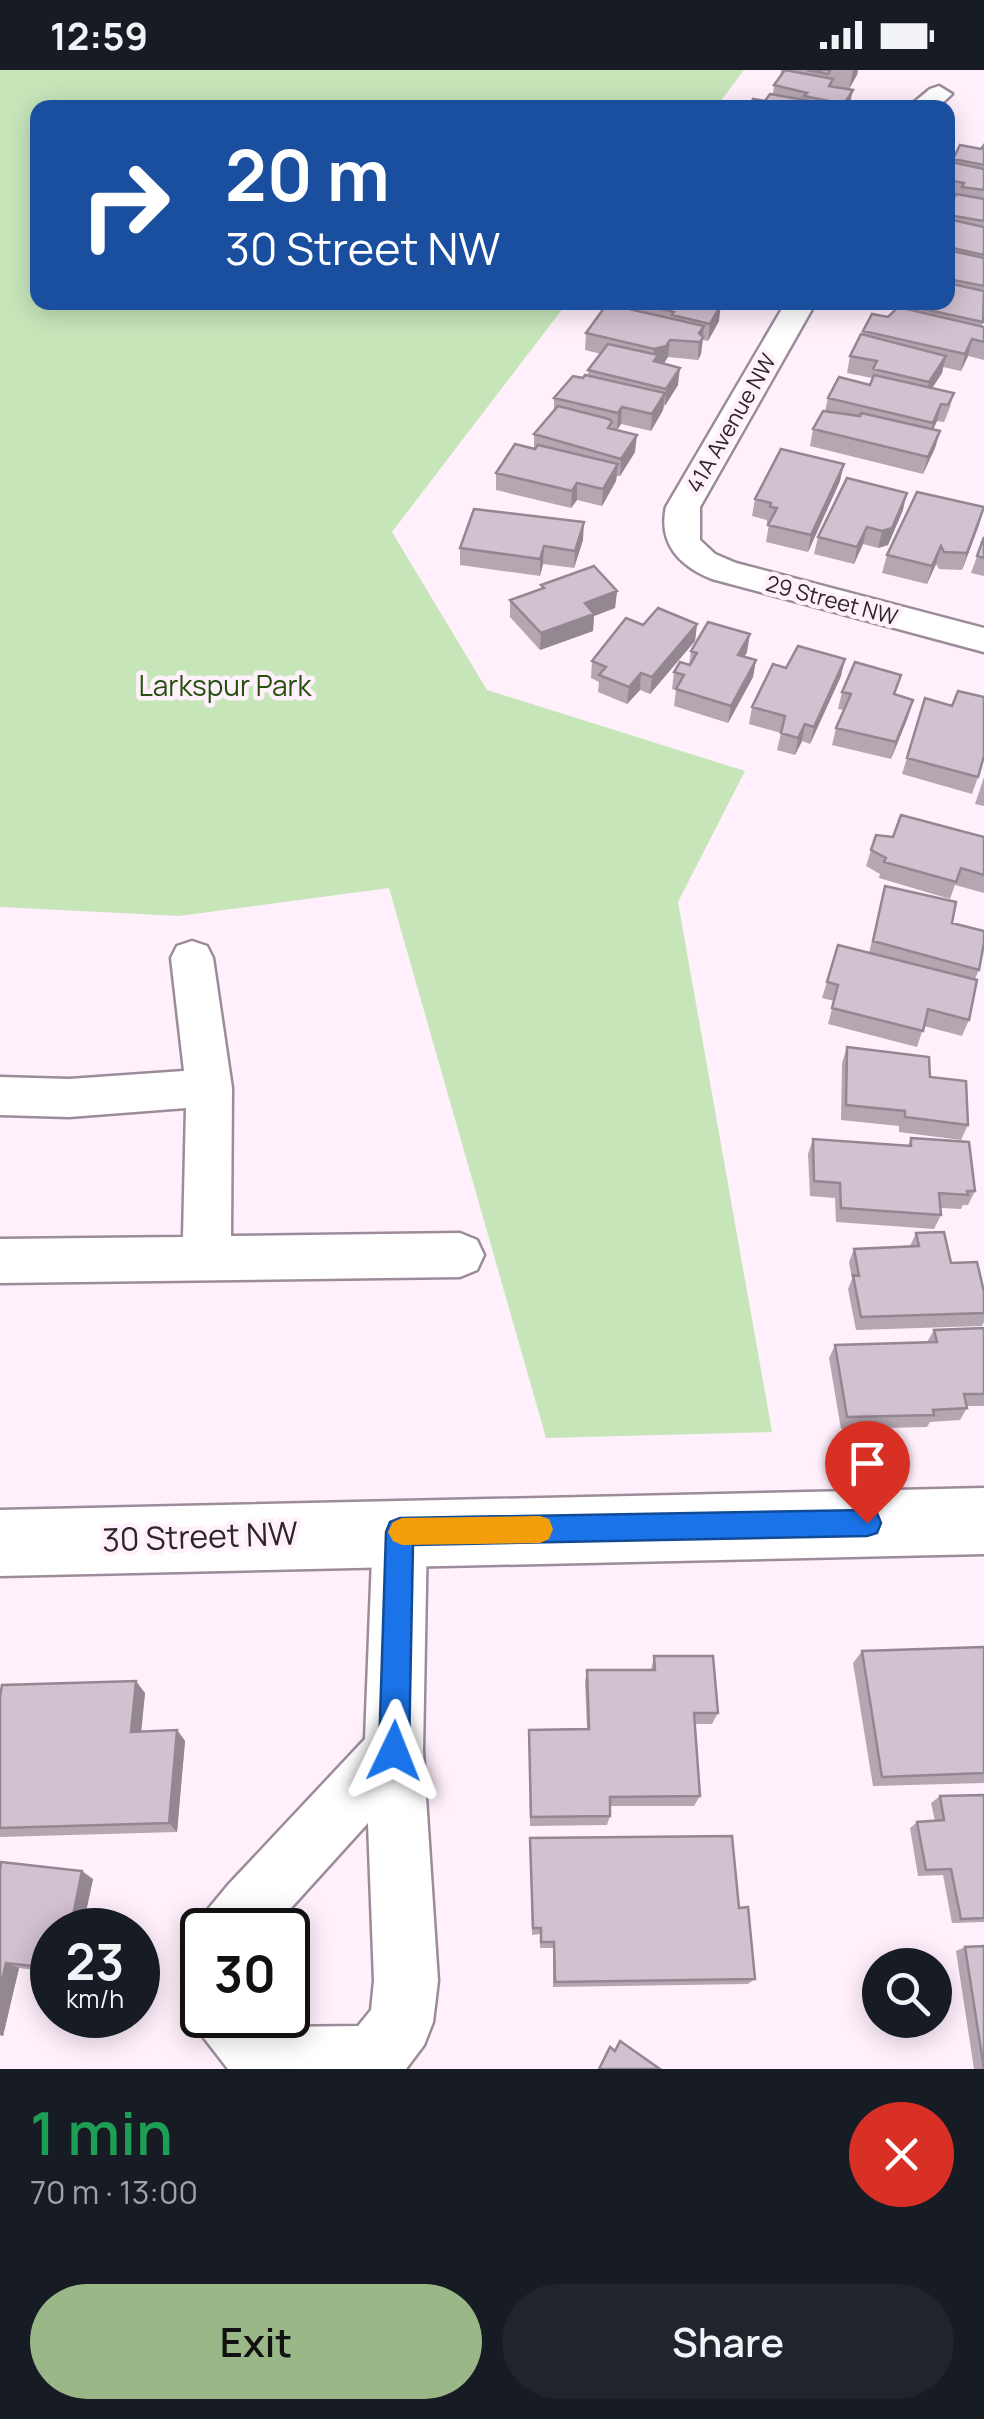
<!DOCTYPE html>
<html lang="en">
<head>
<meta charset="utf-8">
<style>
  body { margin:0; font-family:Manrope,sans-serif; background:#20242c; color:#f1f3f6; height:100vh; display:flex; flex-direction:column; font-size:38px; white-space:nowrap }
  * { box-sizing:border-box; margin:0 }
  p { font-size:32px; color:#9ea1a6 }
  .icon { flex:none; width:55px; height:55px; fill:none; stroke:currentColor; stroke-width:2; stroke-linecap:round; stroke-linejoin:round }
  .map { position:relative; height:1999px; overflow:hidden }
  .side { display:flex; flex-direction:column; background:#171b24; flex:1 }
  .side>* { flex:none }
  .banner { position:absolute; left:30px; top:30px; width:925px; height:210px; border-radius:20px; box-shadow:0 5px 25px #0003; background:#1a4fa0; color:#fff; overflow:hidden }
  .buttons { position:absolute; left:862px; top:1878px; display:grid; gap:20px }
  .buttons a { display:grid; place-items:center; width:90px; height:90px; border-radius:50%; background:#171b24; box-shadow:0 5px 25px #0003; font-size:50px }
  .speed { position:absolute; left:30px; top:1838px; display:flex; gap:20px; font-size:50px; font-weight:700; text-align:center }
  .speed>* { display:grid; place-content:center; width:130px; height:130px; border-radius:50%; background:#171b24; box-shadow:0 5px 25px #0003; line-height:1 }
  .speed small { font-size:25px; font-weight:400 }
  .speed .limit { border:5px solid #111; border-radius:15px; background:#fff; color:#111 }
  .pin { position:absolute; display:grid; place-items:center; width:85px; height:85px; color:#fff; margin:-102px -42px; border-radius:50% 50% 50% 0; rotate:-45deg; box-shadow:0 0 10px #0007 }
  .pin .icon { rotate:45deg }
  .me { position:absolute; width:110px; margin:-55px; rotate:2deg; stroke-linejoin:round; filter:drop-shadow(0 0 8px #0008) }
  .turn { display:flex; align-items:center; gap:35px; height:210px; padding:0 30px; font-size:45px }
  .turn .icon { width:130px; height:130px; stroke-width:2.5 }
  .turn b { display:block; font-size:70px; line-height:85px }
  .round { display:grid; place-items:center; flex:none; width:105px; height:105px; border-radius:52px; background:#20242c }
  .headline { display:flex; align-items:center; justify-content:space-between; height:170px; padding:0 30px }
  h1 { font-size:60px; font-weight:600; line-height:75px; color:#1e9e55 }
  .action { display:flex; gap:20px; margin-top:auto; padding:20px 30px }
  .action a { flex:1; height:115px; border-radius:60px; background:#99b787; color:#111; font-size:40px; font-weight:600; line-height:115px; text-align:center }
  .action a+a { background:#20242c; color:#f1f3f6 }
  .status { display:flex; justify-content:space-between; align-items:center; height:70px; padding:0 50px; background:#171b24; direction:ltr }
  .status svg { height:28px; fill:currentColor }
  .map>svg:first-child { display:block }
</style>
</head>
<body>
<div class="status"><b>12:59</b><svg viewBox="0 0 49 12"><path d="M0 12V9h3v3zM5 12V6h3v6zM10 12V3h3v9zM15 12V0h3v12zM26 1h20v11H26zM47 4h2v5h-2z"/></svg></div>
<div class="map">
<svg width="984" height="1999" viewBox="0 0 984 1999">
  <rect width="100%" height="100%" fill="#fff0fc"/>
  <path fill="#c6e6ba" d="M 0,0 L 744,0 L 716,37 L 38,38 L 38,232 L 567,233 L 392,462 L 487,620 L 745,701 L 678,832 L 772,1362 L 546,1368 L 389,818 L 179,846 L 0,837 Z"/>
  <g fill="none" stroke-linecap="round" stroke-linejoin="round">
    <g stroke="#9c8c9a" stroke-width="5">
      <path id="street" d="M 939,16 L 952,24 L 937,38 L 907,38 L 930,19 Z
        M 786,232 L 816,232 L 700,437 L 700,470 L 715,484 L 736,493 L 984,558 L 984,582 L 712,509 C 679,496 658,473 666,437 Z
        M 192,871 L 207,876 L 213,888 L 232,1018 L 231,1166 L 460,1163 L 477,1170 L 484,1185 L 477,1200 L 460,1207 L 0,1213 L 0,1169 L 183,1167 L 186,1038 L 69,1047 L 0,1045 L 0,1007 L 69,1009 L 184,1001 L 171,888 L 177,876 Z
        M 400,1435 L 419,1443 L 427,1462 L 423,1681 L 438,1911 L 433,1952 L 424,1975 L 406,1999 L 228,1999 L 204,1968 L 195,1945 L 202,1927 L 202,1945 L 267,1945 L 277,1957 L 358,1956 L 371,1940 L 374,1911 L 368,1753 L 271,1860 L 202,1860 L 202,1866 L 200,1860 L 209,1838 L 228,1815 L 365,1669 L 373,1462 L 381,1443 Z"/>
    </g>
    <g stroke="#9c8c9a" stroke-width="5">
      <path id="secondary" d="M 984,1418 L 984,1484 L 0,1506 L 0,1440 Z"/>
    </g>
    <use href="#street" fill="#fff" fill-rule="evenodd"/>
    <use href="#secondary" fill="#fff" fill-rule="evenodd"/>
  </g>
  <path fill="#b5a6b2" d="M 781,0 L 858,0 L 857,5 L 849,19 L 832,15 L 849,38 L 765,31 L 773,24 L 774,15 L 780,7 Z
    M 984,75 L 984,250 L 982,256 L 984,257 L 984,290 L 968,286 L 961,301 L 943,297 L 942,303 L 932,318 L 954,323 L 949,340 L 944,352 L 937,351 L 933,360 L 940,361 L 935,378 L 923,404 L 810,376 L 813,359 L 825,341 L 828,328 L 870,315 L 872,308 L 847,303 L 850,286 L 863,261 L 888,247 L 895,239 L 882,236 L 883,232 L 948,232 L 948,99 L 953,89 L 981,79 Z
    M 629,232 L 714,232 L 719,251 L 708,271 L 703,270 L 701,284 L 698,290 L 668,287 L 664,294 L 678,315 L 664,336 L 663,340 L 651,361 L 621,354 L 617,360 L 635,382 L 620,406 L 617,406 L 616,411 L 602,436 L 577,430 L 571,438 L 496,420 L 496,403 L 534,379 L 534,364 L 554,341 L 554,328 L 588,305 L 588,300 L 601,284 L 585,280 L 586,263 L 628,239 Z
    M 840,411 L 808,482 L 766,472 L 769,454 L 767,454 L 767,450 L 752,446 L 755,429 Z
    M 903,440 L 888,475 L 878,478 L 863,474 L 854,494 L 814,484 L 818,467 Z
    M 979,455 L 962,500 L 939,499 L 936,494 L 927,514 L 882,503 L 887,485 Z
    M 984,467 L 984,506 L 971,503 Z
    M 583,470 L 574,498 L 543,494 L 540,506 L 460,495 L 460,478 Z
    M 541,515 L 617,521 L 615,538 L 594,546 L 593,561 L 540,580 L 510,547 L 510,530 L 541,519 Z
    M 697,554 L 695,571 L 650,624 L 640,620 L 627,634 L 598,622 L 599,612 L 591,608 L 592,591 L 643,555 Z
    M 691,581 L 747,582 L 744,587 L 756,590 L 753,607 L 728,653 L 674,636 L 676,620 L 672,619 L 674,602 L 689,595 Z
    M 786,598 L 841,606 L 810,674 L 802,671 L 795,685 L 777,680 L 781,663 L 749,654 L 752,637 Z
    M 842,622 L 896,625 L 908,647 L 891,689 L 832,675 L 836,658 L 844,640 L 838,639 Z
    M 952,636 L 978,707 L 972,724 L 902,704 L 907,688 Z
    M 984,707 L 984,736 L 975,734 Z
    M 893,767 L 984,767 L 984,823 L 955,815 L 950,829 L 879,808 L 880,804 L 866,796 L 871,780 Z
    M 885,816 L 952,853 L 979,900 L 975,909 L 969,950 L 962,966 L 924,956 L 917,977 L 828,954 L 834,931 L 822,928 L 838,875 L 869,883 Z
    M 847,977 L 930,1007 L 968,1055 L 961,1070 L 899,1062 L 899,1056 L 841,1050 L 842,993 Z
    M 911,1068 L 975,1121 L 968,1135 L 963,1135 L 961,1139 L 940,1138 L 941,1145 L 934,1159 L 836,1152 L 835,1128 L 810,1126 L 808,1084 L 813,1069 L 908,1075 Z
    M 916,1163 L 984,1222 L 984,1252 L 982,1256 L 856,1260 L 848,1219 L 852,1209 L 849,1192 L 854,1179 L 910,1176 Z
    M 984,1258 L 984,1336 L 967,1336 L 967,1338 L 960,1350 L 930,1352 L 927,1357 L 841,1359 L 829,1288 L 835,1275 L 927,1272 L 934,1260 Z
    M 984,1577 L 984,1713 L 873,1716 L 853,1593 L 862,1581 Z
    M 654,1586 L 718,1643 L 712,1654 L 694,1654 L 700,1726 L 694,1736 L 610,1736 L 610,1746 L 607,1755 L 530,1756 L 529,1660 L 587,1659 L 585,1612 L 587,1600 L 651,1600 Z
    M 145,1623 L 141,1662 L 177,1660 L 185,1671 L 177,1762 L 0,1767 L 0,1627 Z
    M 984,1725 L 984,1852 L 952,1853 L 943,1805 L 918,1806 L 910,1758 L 917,1752 L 935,1751 L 931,1733 L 940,1726 Z
    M 530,1768 L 739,1838 L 755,1909 L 748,1914 L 553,1917 L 553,1878 L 540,1878 L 540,1864 L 532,1865 Z
    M 0,1800 L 93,1809 L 82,1860 L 52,1860 L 52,1902 L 19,1898 L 3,1966 L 0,1965 Z
    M 965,1877 L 984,1999 L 974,1999 L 956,1881 Z"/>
  <path fill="#938791" d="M 853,0 L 858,0 L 857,5 L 849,19 Z
    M 853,20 L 849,38 L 843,38 L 844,34 Z
    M 721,234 L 719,251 L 708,271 L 710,254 Z
    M 704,256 L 701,284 L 698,290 L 699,263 Z
    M 972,269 L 968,286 L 961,301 L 965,284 Z
    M 670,270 L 668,287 L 652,309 L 654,279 Z
    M 946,286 L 942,303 L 925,329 L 929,312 Z
    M 680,298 L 678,315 L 665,336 L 666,319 Z
    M 665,323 L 663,340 L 651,361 L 652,344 Z
    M 941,334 L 937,351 L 928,370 L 933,353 Z
    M 622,337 L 621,354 L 617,360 L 618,343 Z
    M 940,361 L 935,378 L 923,404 L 928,387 Z
    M 637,365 L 635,382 L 620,406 L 621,389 Z
    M 618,394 L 616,411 L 602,436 L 603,419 Z
    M 844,394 L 840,411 L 808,482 L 811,465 Z
    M 577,413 L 577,430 L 571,438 L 572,421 Z
    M 907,423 L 903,440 L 888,475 L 878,478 L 882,461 Z
    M 984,438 L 979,455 L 962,500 L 967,483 Z
    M 584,452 L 583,470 L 574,498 L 575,481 Z
    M 867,457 L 863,474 L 854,494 L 857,477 Z
    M 544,476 L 543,494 L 540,506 L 540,489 Z
    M 941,476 L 936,494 L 927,514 L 932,496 Z
    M 617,521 L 615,538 L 594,546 L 593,561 L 540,580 L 541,563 L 585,533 Z
    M 697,554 L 695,571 L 650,624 L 652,607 Z
    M 750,564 L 747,582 L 736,602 L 738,585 Z
    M 845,589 L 841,606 L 810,674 L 814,657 Z
    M 756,590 L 753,607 L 728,653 L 731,636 Z
    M 641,603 L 640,620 L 627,634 L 629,617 Z
    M 913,630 L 908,647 L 891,689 L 896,672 Z
    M 805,654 L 802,671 L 795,685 L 798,668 Z
    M 136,1611 L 145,1623 L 140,1673 L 131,1662 Z
    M 177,1660 L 185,1671 L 177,1762 L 169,1753 Z
    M 82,1801 L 93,1809 L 82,1860 L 70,1860 Z
    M 6,1893 L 19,1898 L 3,1966 L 0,1965 L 0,1919 Z"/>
  <path fill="#d2c1cf" stroke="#938791" stroke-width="2.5" d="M 785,0 L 833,9 L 829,16 L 853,20 L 844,34 L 804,26 L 807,23 L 774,15 Z
    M 807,0 L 830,0 L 828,4 Z
    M 770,24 L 845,37 L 748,38 L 753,29 L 765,31 Z
    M 960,75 L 981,79 L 984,75 L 984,95 L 953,89 Z
    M 951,92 L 984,99 L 984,120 L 962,117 L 964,113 L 948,110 L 948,99 Z
    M 956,124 L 984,129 L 984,151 L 948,145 L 948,126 L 954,128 Z
    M 948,149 L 984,157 L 984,185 L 948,177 Z
    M 948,180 L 984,188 L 984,216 L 948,209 Z
    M 948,213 L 984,221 L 983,252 L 905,235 L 902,232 L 948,232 Z
    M 647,232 L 714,232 L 721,234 L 710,254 L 672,245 L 674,242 L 645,235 Z
    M 607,234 L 704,256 L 699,263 L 703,267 L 700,272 L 670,270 L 666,276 L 654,279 L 586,263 Z
    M 898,237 L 984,257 L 984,272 L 972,269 L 965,284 L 863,261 L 872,244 L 888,247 Z
    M 861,264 L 946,286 L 929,312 L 873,299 L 877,291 L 850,286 Z
    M 608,274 L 658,285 L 654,291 L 680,298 L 666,319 L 588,300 Z
    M 585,305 L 665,323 L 652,344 L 622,337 L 618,343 L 554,328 L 573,306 L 583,308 Z
    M 874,305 L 954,323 L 948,335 L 941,334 L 933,353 L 828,328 L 839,307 L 870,315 Z
    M 558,336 L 609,349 L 612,352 L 608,358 L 637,365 L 621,389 L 534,364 Z
    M 823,341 L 860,346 L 861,343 L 940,361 L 928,387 L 813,359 Z
    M 515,374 L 535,379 L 538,375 L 618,394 L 603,419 L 577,413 L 572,421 L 496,403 Z
    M 781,379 L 844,394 L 811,465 L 768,455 L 777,438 L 770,437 L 771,433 L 755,429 Z
    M 847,408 L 907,423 L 892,458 L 882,461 L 867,457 L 857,477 L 818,467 Z
    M 917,422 L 984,437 L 967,483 L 944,482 L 941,476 L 932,496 L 887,485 Z
    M 474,439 L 584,452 L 575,481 L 544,476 L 540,489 L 460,478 Z
    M 984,467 L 984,488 L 977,486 Z
    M 594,496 L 617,521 L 585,533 L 594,544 L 541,563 L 510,530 L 544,518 L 541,515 Z
    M 658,538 L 697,554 L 652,607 L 641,603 L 629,617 L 599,605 L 606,597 L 592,591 L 626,548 L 643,555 Z
    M 708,552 L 750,564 L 738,585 L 756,590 L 731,636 L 676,619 L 684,605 L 674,602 L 680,592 L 690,595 L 697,583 L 691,581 Z
    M 798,576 L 845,589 L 814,657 L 805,654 L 798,668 L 781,663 L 785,646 L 752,637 L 773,594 L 786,598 Z
    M 855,592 L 901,605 L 894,624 L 913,630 L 896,672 L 836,658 L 851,624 L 842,622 Z
    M 958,621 L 984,627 L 984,686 L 978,707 L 907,688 L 925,628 L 952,636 Z
    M 901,745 L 984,767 L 984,805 L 961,798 L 956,812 L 884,792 L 886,788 L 871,780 L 876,765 L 893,767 Z
    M 885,816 L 956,832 L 952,853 L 984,861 L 984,873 L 979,900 L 873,871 Z
    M 838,875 L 977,910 L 969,950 L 928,939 L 923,961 L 832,938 L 838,915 L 827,912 Z
    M 847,977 L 929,987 L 930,1007 L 966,1011 L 968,1055 L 905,1047 L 905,1041 L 846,1035 Z
    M 911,1068 L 969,1072 L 975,1121 L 967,1121 L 968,1125 L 939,1123 L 941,1145 L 841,1138 L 840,1113 L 814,1111 L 813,1069 L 911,1076 Z
    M 944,1162 L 951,1193 L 977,1192 L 984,1222 L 984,1243 L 861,1247 L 853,1205 L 859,1206 L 854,1179 L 919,1176 L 916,1163 Z
    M 984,1258 L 984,1324 L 964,1324 L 967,1338 L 933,1340 L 934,1345 L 847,1347 L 835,1275 L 937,1272 L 934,1260 Z
    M 984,1577 L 984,1703 L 882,1707 L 862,1581 Z
    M 654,1586 L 713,1586 L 718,1643 L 694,1643 L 700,1726 L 610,1727 L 610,1746 L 531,1747 L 529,1660 L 589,1659 L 587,1600 L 655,1600 Z
    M 136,1611 L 131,1662 L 177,1660 L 169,1753 L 0,1758 L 0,1627 L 2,1615 Z
    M 984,1725 L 984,1848 L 961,1849 L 951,1799 L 926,1800 L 917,1752 L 944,1750 L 940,1726 Z
    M 732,1766 L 739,1838 L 748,1837 L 755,1909 L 555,1912 L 554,1872 L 541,1872 L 541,1858 L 533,1858 L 530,1768 Z
    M 1,1792 L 82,1801 L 70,1860 L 52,1860 L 52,1898 L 6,1893 L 0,1919 L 0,1800 Z
    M 984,1876 L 984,1999 L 965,1877 Z
    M 620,1971 L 660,1999 L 599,1999 L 610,1977 L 615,1981 Z"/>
  <path fill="#1a73e8" stroke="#114b97" stroke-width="2.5" d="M 867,1440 L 877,1443 L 881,1453 L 877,1463 L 867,1466 L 413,1475 L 409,1681 L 404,1691 L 394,1696 L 384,1691 L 379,1681 L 386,1462 L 390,1452 L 400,1448 Z"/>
  <path fill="#f59e0b" d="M 540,1446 L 549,1449 L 553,1459 L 549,1469 L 540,1473 L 402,1475 L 393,1471 L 388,1462 L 393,1452 L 402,1448 Z"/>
  <g text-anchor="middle" stroke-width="9" stroke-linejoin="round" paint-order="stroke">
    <g font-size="22" fill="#2c262b" stroke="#fff0fc">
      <text transform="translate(731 353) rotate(-60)" y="8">41A Avenue NW</text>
      <text transform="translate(832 530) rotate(15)" y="8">29 Street NW</text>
    </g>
    <g font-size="28" fill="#25500e" stroke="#fff0fc">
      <text x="225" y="626">Larkspur Park</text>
    </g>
    <g font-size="32" fill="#2c262b" stroke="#fff0fc">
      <text transform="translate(200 1467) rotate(-2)" y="11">30 Street NW</text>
    </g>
  </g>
</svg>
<div class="buttons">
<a><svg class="icon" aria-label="search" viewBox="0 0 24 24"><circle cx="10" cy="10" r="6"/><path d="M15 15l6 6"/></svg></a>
</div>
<div class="speed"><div>23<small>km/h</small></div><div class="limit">30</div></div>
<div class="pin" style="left:867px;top:1453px;background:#d93025"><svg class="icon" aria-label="arrive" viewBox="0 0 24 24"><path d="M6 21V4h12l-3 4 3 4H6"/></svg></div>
<svg class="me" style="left:394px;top:1681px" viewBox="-20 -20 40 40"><path d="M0-17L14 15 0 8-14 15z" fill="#1a73e8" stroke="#fff" stroke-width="4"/></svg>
<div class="banner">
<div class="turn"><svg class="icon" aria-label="right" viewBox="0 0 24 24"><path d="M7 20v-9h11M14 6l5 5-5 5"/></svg><div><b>20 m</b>30 Street NW</div></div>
</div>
</div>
<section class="side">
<div class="headline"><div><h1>1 min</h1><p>70 m · 13:00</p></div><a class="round" style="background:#d93025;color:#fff"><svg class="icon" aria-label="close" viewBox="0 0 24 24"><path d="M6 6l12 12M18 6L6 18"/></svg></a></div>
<div class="action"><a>Exit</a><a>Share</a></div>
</section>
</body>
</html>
